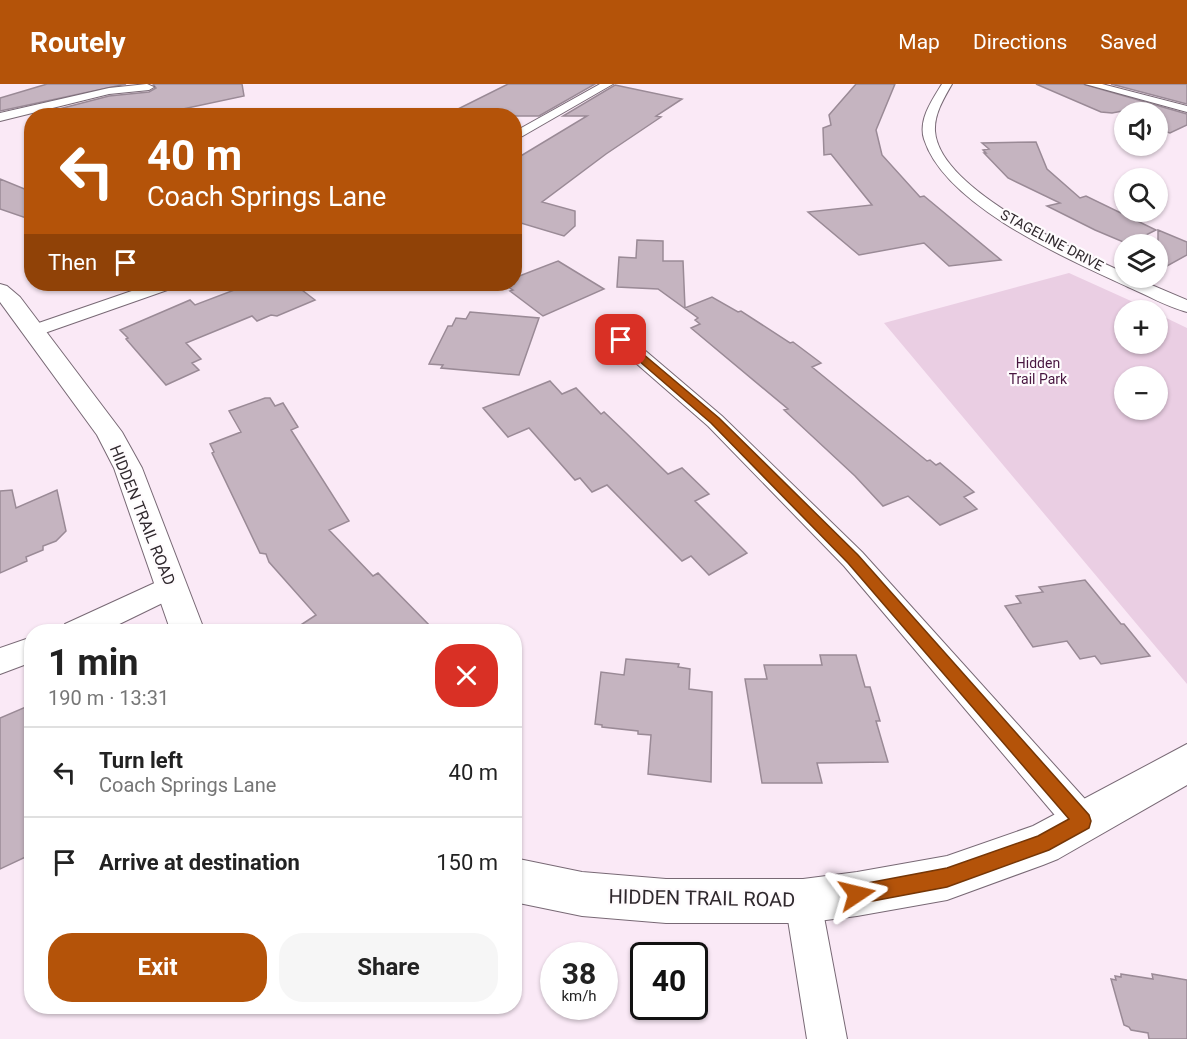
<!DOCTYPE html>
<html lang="en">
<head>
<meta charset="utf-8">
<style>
  body { margin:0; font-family:Roboto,sans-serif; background:#f6f6f6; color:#222; height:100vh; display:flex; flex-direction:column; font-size:22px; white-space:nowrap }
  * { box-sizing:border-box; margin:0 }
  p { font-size:20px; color:#767676 }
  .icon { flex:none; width:33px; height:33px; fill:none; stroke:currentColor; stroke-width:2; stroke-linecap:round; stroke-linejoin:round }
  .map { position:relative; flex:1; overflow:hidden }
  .sheet { position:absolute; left:24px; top:540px; width:498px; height:390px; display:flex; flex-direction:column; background:#fff; border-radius:24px; box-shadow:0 2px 4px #0004 }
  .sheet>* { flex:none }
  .guide { position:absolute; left:24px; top:24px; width:498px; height:183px; border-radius:24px; box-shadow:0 2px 4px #0004; background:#b45309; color:#fff; overflow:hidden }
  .controls { position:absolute; left:1114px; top:18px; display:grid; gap:12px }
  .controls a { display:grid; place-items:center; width:54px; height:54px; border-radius:50%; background:#fff; box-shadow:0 2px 4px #0004; font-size:30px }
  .speed { position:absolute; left:540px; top:858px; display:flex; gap:12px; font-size:30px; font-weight:700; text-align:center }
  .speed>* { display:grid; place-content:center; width:78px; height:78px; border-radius:50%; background:#fff; box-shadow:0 2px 4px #0004; line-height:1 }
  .speed small { font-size:15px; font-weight:400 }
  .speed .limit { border:3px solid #111; border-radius:9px; background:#fff; color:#111 }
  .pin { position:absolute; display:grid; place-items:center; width:51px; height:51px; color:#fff; margin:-26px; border-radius:12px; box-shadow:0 3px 9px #0006 }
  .me { position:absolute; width:66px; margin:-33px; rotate:80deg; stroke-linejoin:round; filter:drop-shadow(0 0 4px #0008) }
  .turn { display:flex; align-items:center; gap:21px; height:126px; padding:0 24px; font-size:27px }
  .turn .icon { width:78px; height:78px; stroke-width:2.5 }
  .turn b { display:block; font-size:42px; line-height:51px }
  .then { display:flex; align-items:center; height:57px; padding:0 24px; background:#0003; gap:12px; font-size:22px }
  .round { display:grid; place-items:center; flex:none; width:63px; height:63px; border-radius:24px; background:#f6f6f6 }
  .overview { display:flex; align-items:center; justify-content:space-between; height:102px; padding:0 24px }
  h1 { font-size:36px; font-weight:700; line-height:45px }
  .button { display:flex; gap:12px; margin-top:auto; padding:12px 24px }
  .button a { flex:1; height:69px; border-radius:24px; background:#b45309; color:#fff; font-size:24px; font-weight:700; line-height:69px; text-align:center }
  .button a+a { background:#f6f6f6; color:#222 }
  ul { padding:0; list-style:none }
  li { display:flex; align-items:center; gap:18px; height:90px; padding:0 24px; border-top:2px solid #e0e0e0 }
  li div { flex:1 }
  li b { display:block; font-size:22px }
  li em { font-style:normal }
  header { display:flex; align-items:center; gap:36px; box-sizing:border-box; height:84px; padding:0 30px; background:#b45309; color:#fff }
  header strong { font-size:28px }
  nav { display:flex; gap:33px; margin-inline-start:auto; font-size:21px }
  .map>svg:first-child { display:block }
</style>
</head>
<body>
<header>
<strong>Routely</strong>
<nav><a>Map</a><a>Directions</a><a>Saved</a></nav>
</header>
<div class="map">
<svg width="1187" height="955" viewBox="0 0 1187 955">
  <rect width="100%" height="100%" fill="#fae9f6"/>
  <path fill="#eacee3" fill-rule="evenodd" d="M 1069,189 L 1151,226 L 1125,226 L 1125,260 L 1158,260 L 1158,230 L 1187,244 L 1187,600 L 884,239 ZM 1125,292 L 1158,292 L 1158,326 L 1125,326 Z"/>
  <path fill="#c5b4c0" stroke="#9a8a96" stroke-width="1.5" d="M 47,0 L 126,0 L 0,27 L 0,14 Z
    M 153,0 L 242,0 L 244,12 L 150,32 L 127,32 L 122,26 L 98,32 L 32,32 L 109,12 L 149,8 L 156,4 Z
    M 508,0 L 595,0 L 539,32 L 444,32 Z
    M 856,0 L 895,0 L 876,46 L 882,71 L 920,113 L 924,112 L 1001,176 L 949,182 L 924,159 L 859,171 L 808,128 L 872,121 L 831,70 L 824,71 L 823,44 L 831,41 L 829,31 Z
    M 1036,0 L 1083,0 L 1187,30 L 1187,41 L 1170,49 L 1160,46 L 1158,43 L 1158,28 L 1148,28 L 1144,23 L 1112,29 L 1101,28 Z
    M 1111,0 L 1187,0 L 1187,20 Z
    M 615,1 L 682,15 L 656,32 L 661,33 L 606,70 L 542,118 L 575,127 L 575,142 L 564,152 L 514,137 L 514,76 L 587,32 L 563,32 Z
    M 1036,58 L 1047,85 L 1080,114 L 1086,112 L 1156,146 L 1128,160 L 1095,146 L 1047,122 L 1060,119 L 1008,94 L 984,69 L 986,69 L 983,66 L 989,65 L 982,59 Z
    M 0,95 L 32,108 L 32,136 L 0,125 Z
    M 1158,146 L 1187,158 L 1187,171 L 1158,187 Z
    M 637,156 L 663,157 L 663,177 L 683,177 L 685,224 L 712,213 L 738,228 L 741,227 L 790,259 L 793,258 L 821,279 L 812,283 L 927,377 L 930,376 L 936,381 L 940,379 L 974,408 L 964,413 L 977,425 L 940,441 L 908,412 L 883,422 L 855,392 L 784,326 L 788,325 L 691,244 L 700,240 L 695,236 L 698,234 L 658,205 L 617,203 L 619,173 L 636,174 Z
    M 558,177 L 604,205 L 543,232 L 510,207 L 513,206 L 503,200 L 514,200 L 514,194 Z
    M 250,200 L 294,200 L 315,216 L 277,232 L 271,231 L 257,237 L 252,232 L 186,259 L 201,275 L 192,279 L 199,286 L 166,301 L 126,255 L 128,254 L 120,246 L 190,216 L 195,221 Z
    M 470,228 L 539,234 L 519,291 L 441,284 L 443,281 L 429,280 L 448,242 L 452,242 L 456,234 L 466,235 Z
    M 550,297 L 562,310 L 576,304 L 601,330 L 604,328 L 626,349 L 668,390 L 682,384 L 709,410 L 695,417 L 747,469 L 709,491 L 691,472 L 682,477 L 607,401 L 592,408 L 580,394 L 575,396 L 529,344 L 508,353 L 483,324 Z
    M 265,314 L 270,314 L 275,322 L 283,319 L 298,343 L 291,346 L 349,437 L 329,446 L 373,492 L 378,489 L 436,548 L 290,548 L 316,531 L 269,478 L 266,470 L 260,469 L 212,369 L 214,368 L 210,360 L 241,348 L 229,327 Z
    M 12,406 L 16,424 L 57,406 L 66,447 L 56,457 L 43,462 L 43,466 L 26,473 L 27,477 L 0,489 L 0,407 Z
    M 1085,496 L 1121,540 L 1124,540 L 1150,572 L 1101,580 L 1095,572 L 1080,575 L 1067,557 L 1033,563 L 1005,522 L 1021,519 L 1016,512 L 1043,508 L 1039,503 Z
    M 820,571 L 856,571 L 865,603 L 870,603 L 880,637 L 876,637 L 888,678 L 817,679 L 822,699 L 762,699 L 745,595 L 767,595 L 764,581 L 822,581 Z
    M 626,575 L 679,580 L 678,583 L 690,585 L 689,605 L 712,608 L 711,698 L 648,690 L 651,651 L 638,650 L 638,647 L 602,643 L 602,641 L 595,640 L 601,588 L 624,591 Z
    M 28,622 L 32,675 L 32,770 L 0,785 L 0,634 Z
    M 1121,890 L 1153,895 L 1152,890 L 1187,896 L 1187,955 L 1149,955 L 1148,949 L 1131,946 L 1129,943 L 1124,941 L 1111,895 L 1116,896 L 1115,892 L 1121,893 Z"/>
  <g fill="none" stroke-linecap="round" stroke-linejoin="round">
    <g stroke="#786975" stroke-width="2">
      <path id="minor" d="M 147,0 L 154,3 L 149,6 L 109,10 L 0,37 L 0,29 L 109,4 Z
        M 600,0 L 613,0 L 514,57 L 514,48 Z
        M 942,0 L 952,0 C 944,14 934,30 935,47 C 939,106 1077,167 1125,189 L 1125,194 L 1135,194 L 1187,216 L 1187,228 C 1167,223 1147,211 1128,203 C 1068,175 945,122 924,55 C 918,36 932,16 942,0 Z
        M 1085,0 L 1102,0 L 1187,22 L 1187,28 Z
        M 152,200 L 175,200 L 173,204 L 39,251 L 27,251 L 24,247 L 27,243 Z
        M 621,250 L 628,252 L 722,332 L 862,468 L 1094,725 L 1099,737 L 1094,749 L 1082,754 L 1070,749 L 844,482 L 708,342 L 614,260 L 612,256 L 614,252 Z
        M 172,491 L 181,494 L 185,502 L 181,510 L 103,548 L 61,548 L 65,540 Z
        M 32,553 L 32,578 L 0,590 L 0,564 Z
        M 803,799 L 816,804 L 821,817 L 847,955 L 807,955 L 785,817 L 790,804 Z"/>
    </g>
    <g stroke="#786975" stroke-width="2">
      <path id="tertiary" d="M 0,200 L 7,202 L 20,213 L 122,348 L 142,384 L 205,548 L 171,548 L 114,384 L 97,351 L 0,218 Z
        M 1187,660 L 1187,701 L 1058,775 L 1043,781 L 947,816 L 857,832 L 803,839 L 666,839 L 582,832 L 514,818 L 514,774 L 582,788 L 666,795 L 803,795 L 857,788 L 947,772 L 1033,742 Z"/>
    </g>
    <use href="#minor" fill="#fff" fill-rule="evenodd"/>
    <use href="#tertiary" fill="#fff" fill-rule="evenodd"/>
  </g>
  <path fill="#b45309" stroke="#753606" stroke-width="1.5" d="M 617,254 L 624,254 L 719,334 L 858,471 L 1089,731 L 1091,737 L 1089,744 L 1049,766 L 947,803 L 857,820 L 850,817 L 847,810 L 850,804 L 857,801 L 947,784 L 1038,752 L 1069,735 L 848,479 L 711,339 L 617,258 Z"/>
  <g text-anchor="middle" stroke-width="4.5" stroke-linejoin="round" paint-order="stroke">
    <g font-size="14" fill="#2f282d" stroke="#fefbfd">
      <text transform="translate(1052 156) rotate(28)" y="5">STAGELINE DRIVE</text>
    </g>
    <g font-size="14" fill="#481640" stroke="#fefbfd">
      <text x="1038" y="284">Hidden<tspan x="1038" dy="16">Trail Park</tspan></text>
    </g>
    <g font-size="16" fill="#2f282d" stroke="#fefbfd">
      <text transform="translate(143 431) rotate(68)" y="6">HIDDEN TRAIL ROAD</text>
    </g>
    <g font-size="20" fill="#2f282d" stroke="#fefbfd">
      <text transform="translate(702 814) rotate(1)" y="7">HIDDEN TRAIL ROAD</text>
    </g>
  </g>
</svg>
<div class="controls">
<a><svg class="icon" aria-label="sound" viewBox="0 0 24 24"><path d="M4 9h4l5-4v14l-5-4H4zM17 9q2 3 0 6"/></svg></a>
<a><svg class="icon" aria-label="search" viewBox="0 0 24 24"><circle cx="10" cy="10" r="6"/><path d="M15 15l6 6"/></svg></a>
<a><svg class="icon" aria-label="layers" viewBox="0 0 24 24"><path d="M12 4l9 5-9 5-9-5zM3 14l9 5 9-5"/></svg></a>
<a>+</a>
<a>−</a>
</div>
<div class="speed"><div>38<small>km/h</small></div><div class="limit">40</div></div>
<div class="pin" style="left:621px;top:256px;background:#d93025"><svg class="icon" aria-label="arrive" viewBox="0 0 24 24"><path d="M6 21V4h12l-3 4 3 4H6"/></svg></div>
<svg class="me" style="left:857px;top:810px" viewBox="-20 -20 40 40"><path d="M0-17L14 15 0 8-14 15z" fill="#b45309" stroke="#fff" stroke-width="4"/></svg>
<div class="guide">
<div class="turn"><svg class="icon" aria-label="left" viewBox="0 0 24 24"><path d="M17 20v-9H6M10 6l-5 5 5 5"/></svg><div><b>40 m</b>Coach Springs Lane</div></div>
<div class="then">Then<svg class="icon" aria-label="arrive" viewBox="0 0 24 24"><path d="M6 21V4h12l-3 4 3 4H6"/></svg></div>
</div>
<section class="sheet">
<div class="overview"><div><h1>1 min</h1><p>190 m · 13:31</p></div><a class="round" style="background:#d93025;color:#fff"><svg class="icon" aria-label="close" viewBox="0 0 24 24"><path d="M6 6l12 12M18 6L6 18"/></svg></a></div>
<ul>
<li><svg class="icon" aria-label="left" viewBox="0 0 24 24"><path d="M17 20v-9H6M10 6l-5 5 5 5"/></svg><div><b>Turn left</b><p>Coach Springs Lane</p></div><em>40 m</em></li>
<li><svg class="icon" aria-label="arrive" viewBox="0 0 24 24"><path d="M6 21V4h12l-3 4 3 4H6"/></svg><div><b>Arrive at destination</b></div><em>150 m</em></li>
</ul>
<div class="button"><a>Exit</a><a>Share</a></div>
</section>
</div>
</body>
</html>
